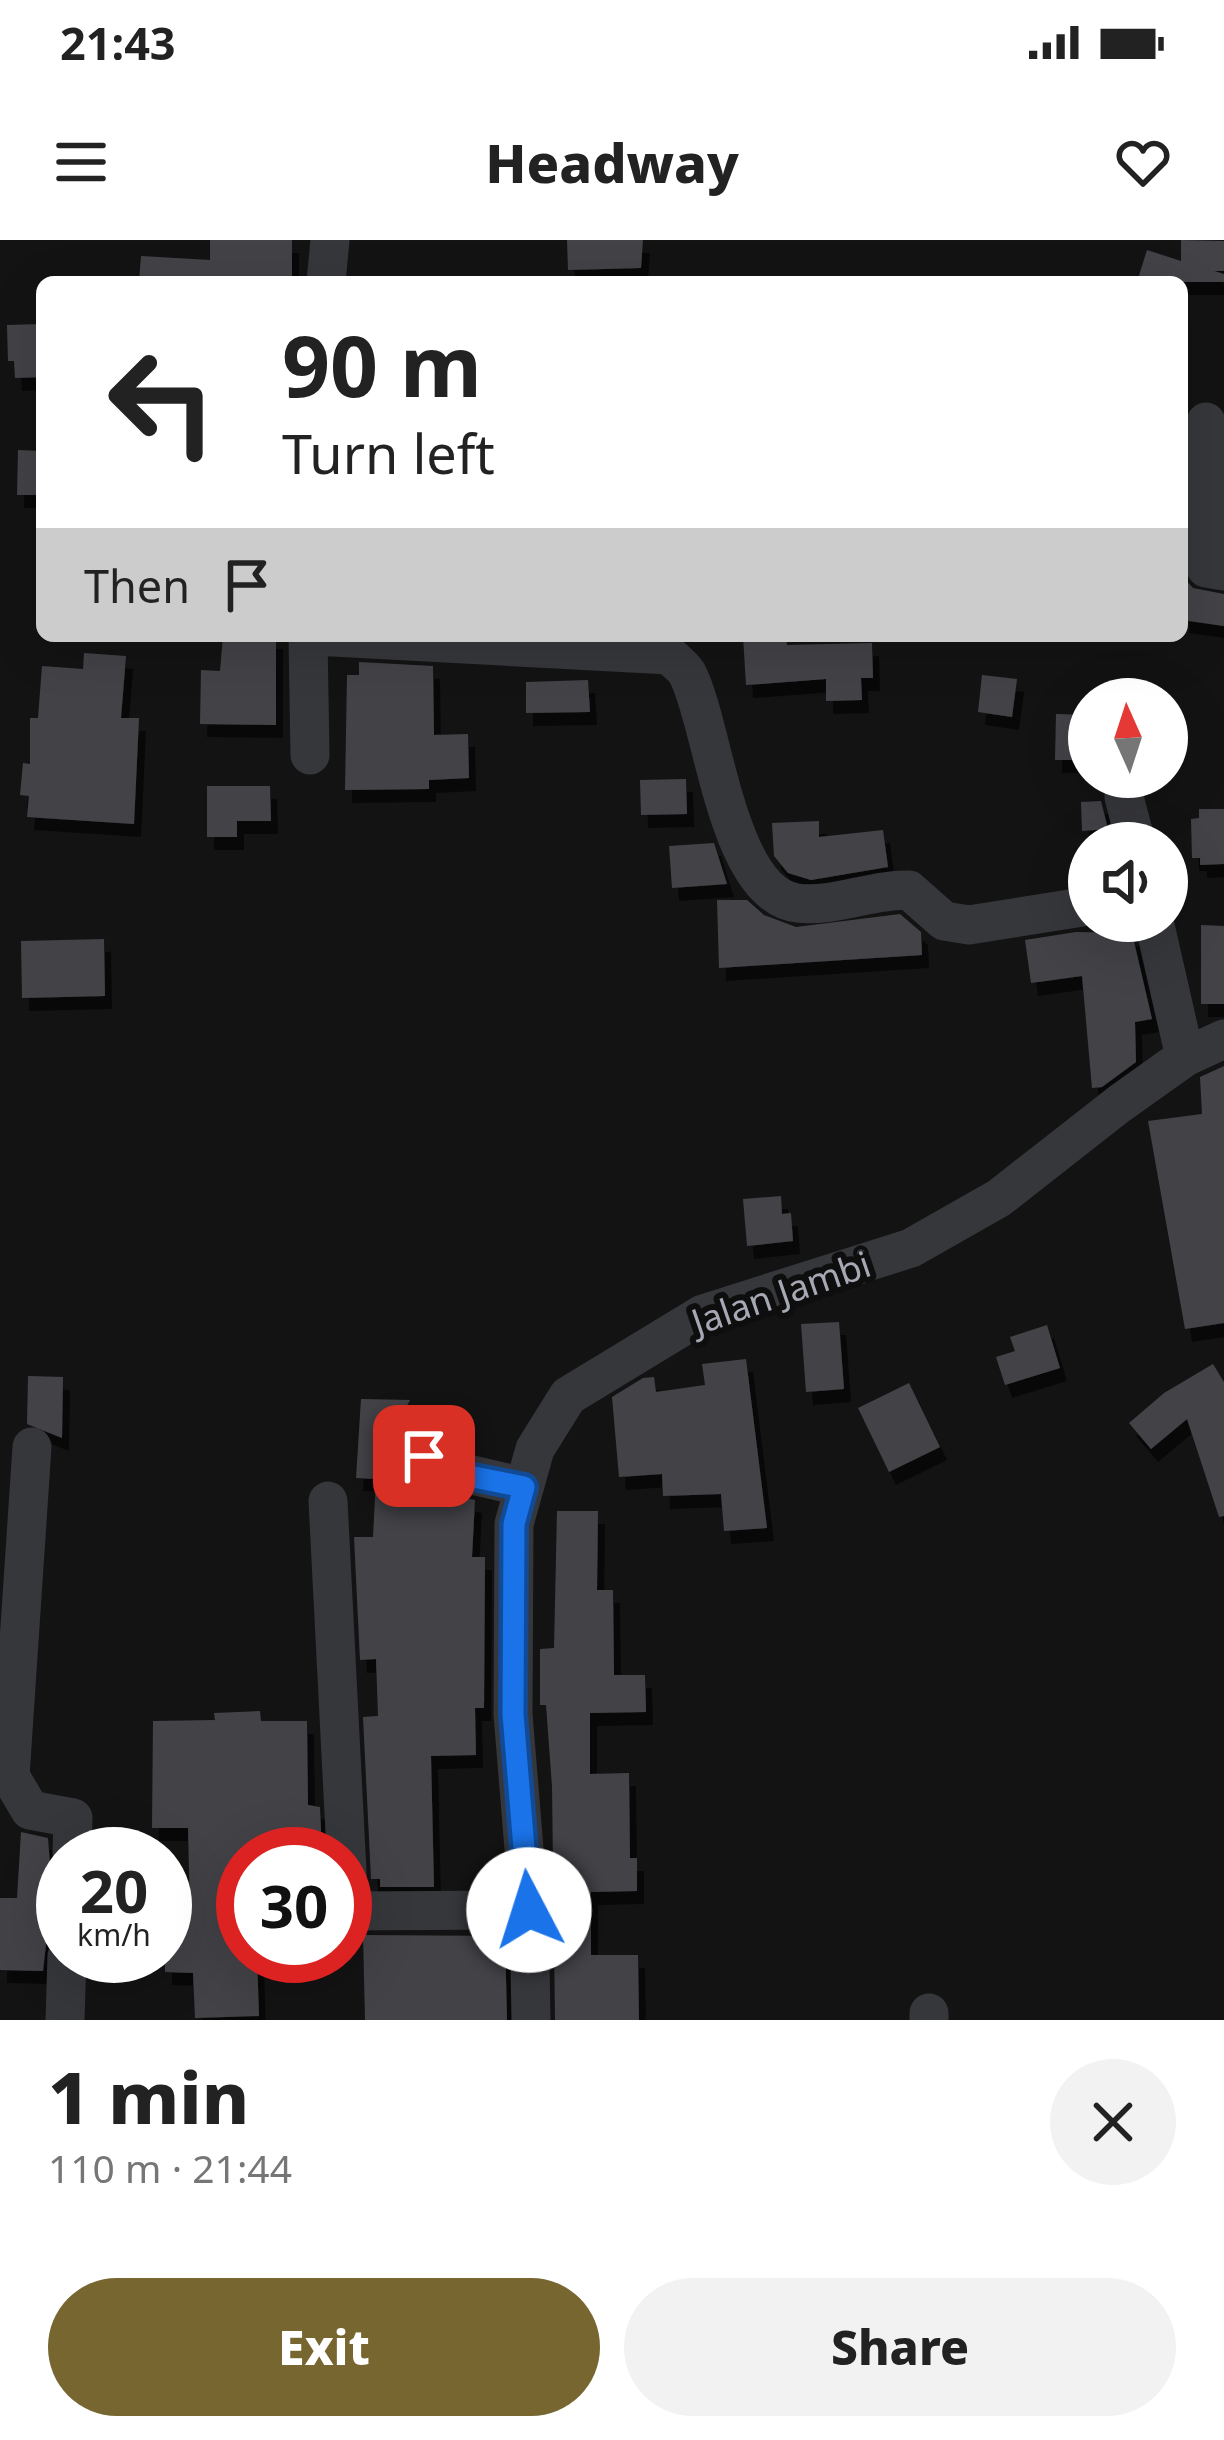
<!DOCTYPE html>
<html lang="en">
<head>
<meta charset="utf-8">
<style>
  body { margin:0; font-family:"Noto Sans",sans-serif; background:#f2f2f2; color:#222; height:100vh; display:flex; flex-direction:column; font-size:45px; white-space:nowrap }
  * { box-sizing:border-box; margin:0 }
  p { font-size:39px; color:#767676 }
  .icon { flex:none; width:66px; height:66px; fill:none; stroke:currentColor; stroke-width:2; stroke-linecap:round; stroke-linejoin:round }
  .map { position:relative; height:1780px; overflow:hidden }
  .drawer { display:flex; flex-direction:column; background:#fff; flex:1 }
  .drawer>* { flex:none }
  .guide { position:absolute; left:36px; top:36px; width:1152px; height:366px; border-radius:18px; box-shadow:0 12px 48px #0002; background:#fff; color:#222; overflow:hidden }
  .needle { width:78px; rotate:357deg }
  .fabs { position:absolute; left:1068px; top:438px; display:grid; gap:24px }
  .fabs a { display:grid; place-items:center; width:120px; height:120px; border-radius:50%; background:#fff; box-shadow:0 12px 48px #0002; font-size:60px }
  .speed { position:absolute; left:36px; top:1587px; display:flex; gap:24px; font-size:60px; font-weight:700; text-align:center }
  .speed>* { display:grid; place-content:center; width:156px; height:156px; border-radius:50%; background:#fff; box-shadow:0 12px 48px #0002; line-height:1 }
  .speed small { font-size:30px; font-weight:400 }
  .speed .limit { border:18px solid #d22; background:#fff; color:#111 }
  .pin { position:absolute; display:grid; place-items:center; width:102px; height:102px; color:#fff; margin:-51px; border-radius:24px; box-shadow:0 6px 18px #0006 }
  .me { position:absolute; width:132px; margin:-66px; rotate:355deg; stroke-linejoin:round; filter:drop-shadow(0 0 9px #0008) }
  .turn { display:flex; align-items:center; gap:42px; height:252px; padding:0 48px; font-size:54px }
  .turn .icon { width:156px; height:156px; stroke-width:2.5 }
  .turn b { display:block; font-size:84px; line-height:102px }
  .then { display:flex; align-items:center; height:114px; padding:0 48px; background:#0003; gap:24px; font-size:45px }
  .round { display:grid; place-items:center; flex:none; width:126px; height:126px; border-radius:63px; background:#f2f2f2 }
  .overview { display:flex; align-items:center; justify-content:space-between; height:204px; padding:0 48px }
  h1 { font-size:72px; font-weight:800; line-height:90px }
  .button { display:flex; gap:24px; margin-top:auto; padding:24px 48px }
  .button a { flex:1; height:138px; border-radius:72px; background:#776630; color:#fff; font-size:48px; font-weight:800; line-height:138px; text-align:center }
  .button a+a { background:#f2f2f2; color:#222 }
  .status { display:flex; justify-content:space-between; align-items:center; height:84px; padding:0 60px; background:#fff; direction:ltr }
  .status svg { height:33px; fill:currentColor }
  header { display:flex; justify-content:space-between; align-items:center; height:156px; padding:0 48px; background:#fff; font-size:54px; font-weight:800 }
  .map>svg:first-child { display:block }
</style>
</head>
<body>
<div class="status"><b>21:43</b><svg viewBox="0 0 49 12"><path d="M0 12V9h3v3zM5 12V6h3v6zM10 12V3h3v9zM15 12V0h3v12zM26 1h20v11H26zM47 4h2v5h-2z"/></svg></div>
<header><svg class="icon" aria-label="menu" viewBox="0 0 24 24"><path d="M4 6h16M4 12h16M4 18h16"/></svg>Headway<svg class="icon" aria-label="heart" viewBox="0 0 24 24"><path d="M12 20l-8-8c-3-5 5-10 8-4 3-6 11-1 8 4z"/></svg></header>
<div class="map">
<svg width="1224" height="1780" viewBox="0 0 1224 1780">
  <defs>
    <filter id="shadow"><feDropShadow dx="7" dy="13" stdDeviation="0" flood-color="#0009"/></filter>
  </defs>
  <rect width="100%" height="100%" fill="#131314"/>
  <path fill="#424347" filter="url(#shadow)" d="M 210,0 L 292,0 L 292,37 L 139,42 L 141,16 L 210,20 Z
    M 567,0 L 643,0 L 641,28 L 568,30 Z
    M 1181,0 L 1224,1 L 1224,31 L 1214,31 L 1224,34 L 1224,42 L 1137,42 L 1147,10 L 1181,21 Z
    M 42,84 L 42,137 L 15,138 L 14,121 L 8,121 L 7,85 Z
    M 18,210 L 42,211 L 42,255 L 17,255 Z
    M 1182,336 L 1193,348 L 1224,354 L 1224,386 L 1182,380 Z
    M 223,396 L 276,396 L 276,485 L 200,484 L 201,430 L 220,431 Z
    M 743,396 L 786,396 L 787,405 L 872,403 L 873,438 L 861,438 L 862,460 L 826,461 L 826,439 L 746,445 Z
    M 84,413 L 126,416 L 121,478 L 139,478 L 134,584 L 27,577 L 29,556 L 20,555 L 23,523 L 30,524 L 30,478 L 38,478 L 42,426 L 83,429 Z
    M 359,422 L 433,426 L 434,495 L 468,494 L 469,538 L 429,540 L 429,549 L 345,550 L 347,435 L 359,435 Z
    M 982,435 L 1017,439 L 1012,477 L 978,472 Z
    M 588,440 L 590,472 L 526,473 L 526,442 Z
    M 1056,474 L 1089,475 L 1089,511 L 1083,511 L 1082,520 L 1055,520 Z
    M 686,539 L 687,574 L 641,575 L 640,540 Z
    M 207,546 L 270,546 L 271,581 L 237,581 L 237,597 L 207,597 Z
    M 1101,561 L 1108,589 L 1082,591 L 1081,562 Z
    M 1199,569 L 1224,569 L 1224,624 L 1200,625 L 1200,618 L 1192,618 L 1191,579 L 1199,578 Z
    M 819,581 L 819,597 L 883,590 L 888,627 L 811,640 L 788,633 L 774,616 L 772,583 Z
    M 714,603 L 727,644 L 672,648 L 669,606 Z
    M 717,660 L 747,660 L 764,675 L 796,687 L 900,674 L 921,692 L 922,715 L 719,728 Z
    M 1201,685 L 1224,686 L 1224,764 L 1201,764 Z
    M 1076,692 L 1132,693 L 1152,779 L 1135,782 L 1136,822 L 1102,847 L 1092,848 L 1082,736 L 1031,743 L 1025,700 Z
    M 104,699 L 105,756 L 22,758 L 21,701 Z
    M 1224,826 L 1224,1083 L 1185,1089 L 1148,881 L 1202,874 L 1200,837 Z
    M 781,956 L 782,974 L 791,973 L 793,1001 L 747,1006 L 743,959 Z
    M 839,1082 L 844,1149 L 806,1152 L 801,1084 Z
    M 1047,1085 L 1060,1128 L 1005,1145 L 996,1117 L 1015,1111 L 1010,1097 Z
    M 746,1119 L 767,1288 L 724,1291 L 721,1254 L 663,1256 L 662,1234 L 619,1237 L 612,1157 L 643,1138 L 654,1137 L 656,1152 L 705,1145 L 702,1124 Z
    M 1213,1124 L 1224,1142 L 1224,1276 L 1219,1277 L 1187,1179 L 1151,1209 L 1129,1183 L 1164,1153 Z
    M 28,1136 L 63,1137 L 62,1198 L 27,1184 Z
    M 909,1143 L 940,1207 L 889,1232 L 858,1168 Z
    M 361,1159 L 410,1160 L 398,1183 L 406,1231 L 422,1248 L 475,1260 L 472,1317 L 485,1317 L 484,1468 L 475,1468 L 476,1515 L 431,1516 L 434,1647 L 380,1647 L 380,1639 L 371,1639 L 363,1477 L 378,1476 L 376,1419 L 360,1420 L 354,1297 L 373,1297 L 376,1239 L 356,1238 Z
    M 557,1271 L 598,1271 L 597,1350 L 613,1350 L 614,1435 L 645,1435 L 646,1472 L 590,1473 L 590,1534 L 629,1533 L 630,1618 L 637,1618 L 637,1651 L 591,1652 L 591,1715 L 638,1715 L 639,1780 L 555,1780 L 552,1546 L 546,1465 L 540,1465 L 540,1409 L 554,1408 Z
    M 260,1471 L 261,1481 L 307,1481 L 308,1565 L 320,1567 L 322,1614 L 243,1614 L 243,1716 L 257,1716 L 259,1776 L 195,1778 L 193,1733 L 165,1732 L 165,1673 L 190,1674 L 188,1588 L 152,1588 L 153,1481 L 215,1480 L 214,1473 Z
    M 21,1592 L 48,1598 L 50,1624 L 63,1636 L 59,1694 L 46,1704 L 43,1731 L 0,1730 L 0,1658 L 17,1658 Z
    M 363,1695 L 505,1696 L 507,1780 L 365,1780 Z"/>
  <g fill="none" stroke-linecap="round" stroke-linejoin="round">
    <path stroke="#36373b" stroke-width="39" d="M 326,42 L 330,0
      M 1206,182 L 1206,328 L 1224,331
      M 308,396 L 310,515
      M 314,396 L 669,415 C 675,421 685,428 688,435 C 714,487 727,654 797,663 C 833,668 872,649 909,650 L 944,681 L 969,685 L 1089,666
      M 1124,557 L 1136,603
      M 1154,681 L 1185,817
      M 421,1189 L 429,1225 L 524,1247
      M 32,1207 L 10,1536 L 30,1570 L 73,1578 L 72,1614
      M 328,1261 L 349,1671 L 529,1670
      M 65,1780 L 67,1716
      M 531,1780 L 529,1670 L 513,1474 L 514,1284 L 535,1209 L 568,1156 L 703,1074 L 911,1008 L 999,958 L 1119,864 L 1185,817 L 1224,799
      M 929,1780 L 929,1773"/>
  </g>
  <g fill="none" stroke-linecap="round" stroke-linejoin="round">
    <g stroke="#114b97" stroke-width="30">
      <path id="route" d="M 424,1216 L 439,1230 L 524,1247 L 514,1284 L 513,1474 L 529,1670"/>
    </g>
    <use href="#route" stroke="#1a73e8" stroke-width="21"/>
  </g>
  <g text-anchor="middle" stroke-width="12" stroke-linejoin="round" paint-order="stroke">
    <g font-size="36" fill="#a6a9b3" stroke="#0e0e0f">
      <text transform="translate(781 1053) rotate(-19)" y="13">Jalan Jambi</text>
    </g>
  </g>
</svg>
<div class="fabs">
<a><svg class="needle" viewBox="-14 -14 28 28"><path d="M0-13l5 13h-10z" fill="#e53935"/><path d="M0 13l5-13h-10z" fill="#767676"/></svg></a>
<a><svg class="icon" aria-label="sound" viewBox="0 0 24 24"><path d="M4 9h4l5-4v14l-5-4H4zM17 9q2 3 0 6"/></svg></a>
</div>
<div class="speed"><div>20<small>km/h</small></div><div class="limit">30</div></div>
<div class="pin" style="left:424px;top:1216px;background:#d93025"><svg class="icon" aria-label="arrive" viewBox="0 0 24 24"><path d="M6 21V4h12l-3 4 3 4H6"/></svg></div>
<svg class="me" style="left:529px;top:1670px" viewBox="-20 -20 40 40"><circle r="19" fill="#fff"/><path d="M0-13L10 11 0 6-10 11z" fill="#1a73e8"/></svg>
<div class="guide">
<div class="turn"><svg class="icon" aria-label="left" viewBox="0 0 24 24"><path d="M17 20v-9H6M10 6l-5 5 5 5"/></svg><div><b>90 m</b>Turn left</div></div>
<div class="then">Then<svg class="icon" aria-label="arrive" viewBox="0 0 24 24"><path d="M6 21V4h12l-3 4 3 4H6"/></svg></div>
</div>
</div>
<section class="drawer">
<div class="overview"><div><h1>1 min</h1><p>110 m · 21:44</p></div><a class="round"><svg class="icon" aria-label="close" viewBox="0 0 24 24"><path d="M6 6l12 12M18 6L6 18"/></svg></a></div>
<div class="button"><a>Exit</a><a>Share</a></div>
</section>
</body>
</html>
